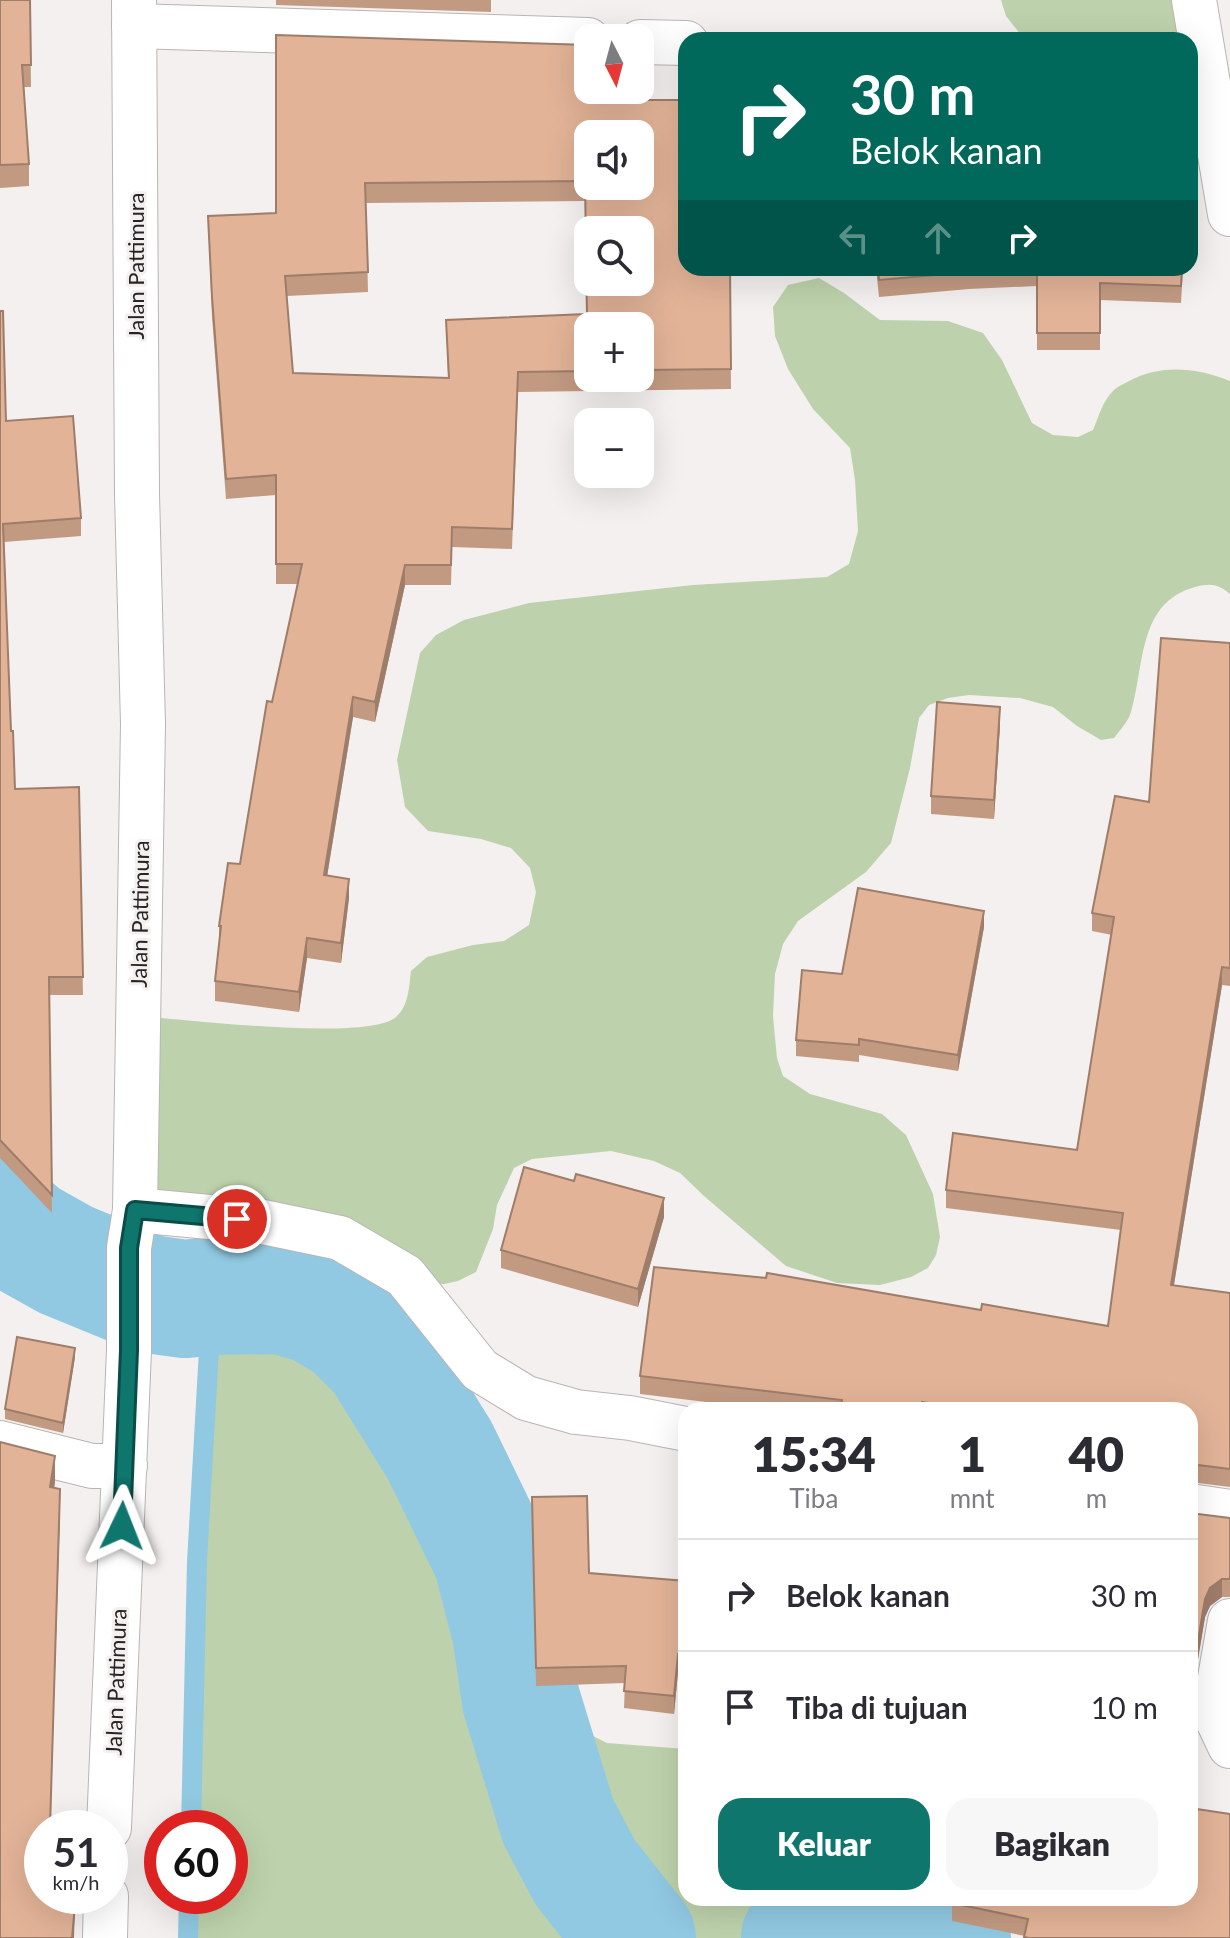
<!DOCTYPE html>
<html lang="id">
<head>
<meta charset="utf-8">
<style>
  body { margin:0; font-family:Lato,sans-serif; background:#f7f7f7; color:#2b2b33; height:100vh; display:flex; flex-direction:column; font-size:30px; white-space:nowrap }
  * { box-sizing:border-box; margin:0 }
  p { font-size:26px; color:#7c7c81 }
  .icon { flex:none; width:44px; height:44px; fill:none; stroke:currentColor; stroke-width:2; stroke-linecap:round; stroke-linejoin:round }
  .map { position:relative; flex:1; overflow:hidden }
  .side { position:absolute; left:678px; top:1402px; width:520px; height:504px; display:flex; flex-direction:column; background:#fff; border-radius:24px; box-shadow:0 8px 32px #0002 }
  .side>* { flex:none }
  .guide { position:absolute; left:678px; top:32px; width:520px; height:244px; border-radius:24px; box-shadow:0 8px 32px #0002; background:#00695c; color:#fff; overflow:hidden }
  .needle { width:52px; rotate:174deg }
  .controls { position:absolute; left:574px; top:24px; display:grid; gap:16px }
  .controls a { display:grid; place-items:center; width:80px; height:80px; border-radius:16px; background:#fff; box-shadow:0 8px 32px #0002; font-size:40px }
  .speed { position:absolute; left:24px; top:1810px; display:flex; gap:16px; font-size:40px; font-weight:700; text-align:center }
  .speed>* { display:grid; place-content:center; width:104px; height:104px; border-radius:50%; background:#fff; box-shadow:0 8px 32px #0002; line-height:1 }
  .speed small { font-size:20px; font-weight:400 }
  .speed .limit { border:12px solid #d22; background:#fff; color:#111 }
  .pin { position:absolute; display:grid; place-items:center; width:68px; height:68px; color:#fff; margin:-34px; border:4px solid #fff; border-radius:50%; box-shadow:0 2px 8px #0007 }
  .me { position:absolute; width:88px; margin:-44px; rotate:2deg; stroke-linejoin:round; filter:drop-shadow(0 0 6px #0008) }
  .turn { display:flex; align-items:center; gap:28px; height:168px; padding:0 40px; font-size:36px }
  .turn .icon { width:104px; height:104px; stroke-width:2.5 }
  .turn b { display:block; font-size:56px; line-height:68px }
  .lanes { display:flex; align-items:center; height:76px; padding:0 40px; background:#0003; justify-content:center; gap:40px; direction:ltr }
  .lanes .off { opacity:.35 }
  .eta { display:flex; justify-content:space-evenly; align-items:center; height:136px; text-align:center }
  .eta b { font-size:48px; font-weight:800; line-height:56px }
  .cta { display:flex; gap:16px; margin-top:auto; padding:16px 40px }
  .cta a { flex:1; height:92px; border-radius:24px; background:#0f766e; color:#fff; font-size:32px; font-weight:800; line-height:92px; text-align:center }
  .cta a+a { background:#f7f7f7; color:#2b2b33 }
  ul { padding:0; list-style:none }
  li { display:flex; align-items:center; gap:24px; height:112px; padding:0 40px; border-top:2px solid #e1e1e2 }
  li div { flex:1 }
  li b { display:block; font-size:30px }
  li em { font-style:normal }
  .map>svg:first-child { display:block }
</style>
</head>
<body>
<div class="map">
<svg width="1230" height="1938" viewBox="0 0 1230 1938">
  <rect width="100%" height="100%" fill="#f4f0ef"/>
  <path fill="#bdd2ac" d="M 1001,0 L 1194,0 L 1190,40 L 1025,40 L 1006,16 Z
    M 819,278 L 844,293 L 880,320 L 948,321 L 983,333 L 1002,360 L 1032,423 L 1053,435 L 1078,437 L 1093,430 C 1099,416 1103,400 1114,390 C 1118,386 1126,383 1131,380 C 1162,364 1198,368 1230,381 L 1230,594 C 1218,584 1211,583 1195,587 C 1137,603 1145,666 1131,712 C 1128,722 1120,730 1114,738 L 1101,740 L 1077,726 L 1053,707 L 1020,698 L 969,695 L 948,698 L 929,705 L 919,718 L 910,768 L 891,843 L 866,872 L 798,921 L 783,944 L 775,974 L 773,1016 L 777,1058 L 783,1076 L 810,1094 L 882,1114 L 906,1135 L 933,1194 L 940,1237 L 936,1255 L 928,1268 L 911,1277 L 880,1285 L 837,1283 L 786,1266 L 704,1196 L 680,1173 L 654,1161 L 611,1151 L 532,1159 L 514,1168 L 497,1205 L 493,1229 L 476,1272 L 458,1281 L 444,1284 L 424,1283 L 405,1276 L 135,1210 L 138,1016 C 182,1019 368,1042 396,1017 C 409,1006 409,986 411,971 L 427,957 L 473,945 L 504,941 L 529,925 L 536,892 L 530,868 L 511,848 L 481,839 L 428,831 L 405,807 L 397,760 L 420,653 L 436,635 L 464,620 L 529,603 L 693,585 L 827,577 L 849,564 L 858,531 L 855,480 L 850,448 L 813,409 L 788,369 L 775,336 L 773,307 L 788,285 Z
    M 281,1295 L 316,1305 L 350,1325 L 381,1356 L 440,1451 L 492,1558 L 511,1632 L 521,1700 L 607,1743 L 686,1749 L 686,1898 L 925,1898 L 922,1920 L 953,1938 L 188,1938 L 189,1896 L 230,1896 L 230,1828 L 191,1828 L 197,1562 L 212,1296 Z"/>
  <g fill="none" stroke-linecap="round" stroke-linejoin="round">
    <path stroke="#91c9e2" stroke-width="20" d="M 191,1828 L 197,1562 L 212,1296
      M 188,1938 L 189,1896"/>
    <path stroke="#91c9e2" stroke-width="118" d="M 0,1215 L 25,1237 L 66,1260 L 149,1294 L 185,1299 L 212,1296 L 281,1295 L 316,1305 L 350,1325 L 381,1356 L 440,1451 L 492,1558 L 511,1632 L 521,1700 L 558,1821 L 585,1872 L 637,1938
      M 800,1938 L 880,1911 L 912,1914 L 952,1938"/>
    <g stroke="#b9b5b4" stroke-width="46">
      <path id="street" d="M 1194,0 L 1230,214
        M 134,26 L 588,40
        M 640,42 L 686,43
        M 135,1210 L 263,1222 L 340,1238 L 405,1276 L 480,1370 L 526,1398 L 576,1412 L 630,1418 L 686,1429
        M 0,1443 L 92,1466 L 125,1466
        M 1190,1506 L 1230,1512
        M 1230,1621 L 1214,1712 L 1230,1746"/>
    </g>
    <g stroke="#b9b5b4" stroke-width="46">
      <path id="primary" d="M 109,1828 L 129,1350 L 129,1248 L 135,1210 L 143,724 L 137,494 L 134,0
        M 105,1938 L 106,1896"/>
    </g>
    <use href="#street" stroke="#fff" stroke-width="44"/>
    <use href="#primary" stroke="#fff" stroke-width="44"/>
  </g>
  <path fill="#c29a82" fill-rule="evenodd" d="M 0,0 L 30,0 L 31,87 L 24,87 L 29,164 L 29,186 L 0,188 Z
    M 276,0 L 491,0 L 491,12 L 276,5 Z
    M 588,100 L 730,268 L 731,389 L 518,392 L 512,549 L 452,547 L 451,585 L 405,585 L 375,722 L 353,717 L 327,876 L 349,898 L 341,963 L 307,958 L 299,1012 L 215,1001 L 215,981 L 219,946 L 219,926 L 240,864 L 272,702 L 298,584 L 276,584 L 276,495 L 226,499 L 212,317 L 208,216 L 276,213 ZM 585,201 L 586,314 L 446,320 L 448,378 L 293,373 L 287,296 L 368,292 L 366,203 ZM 588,326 L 640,326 L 640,378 L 588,378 Z
    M 876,268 L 1183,268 L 1181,303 L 1100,300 L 1100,350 L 1037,350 L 1037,286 L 969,289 L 879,297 Z
    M 0,311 L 6,421 L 81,518 L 81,536 L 4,542 L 11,731 L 15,789 L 79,787 L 83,995 L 49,995 L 52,1213 L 0,1158 Z
    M 1230,643 L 1230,986 L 1222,985 L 1174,1285 L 1230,1293 L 1230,1487 L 1190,1482 L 1190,1410 L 772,1410 L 640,1394 L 640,1376 L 981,1310 L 1108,1326 L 1121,1230 L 946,1208 L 946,1190 L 1077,1150 L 1112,935 L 1092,931 L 1092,913 Z
    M 1000,725 L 994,819 L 931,814 L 931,796 Z
    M 984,927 L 958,1071 L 859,1055 L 859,1062 L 796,1056 L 796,1040 L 842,974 Z
    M 574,1181 L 664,1217 L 638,1307 L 501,1268 L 501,1250 Z
    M 75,1357 L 63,1433 L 5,1419 L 5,1409 Z
    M 532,1497 L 589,1573 L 686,1581 L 686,1673 L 678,1672 L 674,1714 L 624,1708 L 625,1683 L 536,1686 Z
    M 1190,1513 L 1230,1518 L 1230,1597 L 1222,1597 L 1210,1606 L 1205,1617 L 1195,1677 L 1190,1677 Z
    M 952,1903 L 1230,1938 L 1024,1938 L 1025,1936 L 952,1921 Z"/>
  <path fill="#9e7d6a" d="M 405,565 L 405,585 L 375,722 L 375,702 Z
    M 353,697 L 353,717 L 324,895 L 324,875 Z
    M 1000,707 L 1000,725 L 994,819 L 994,800 Z
    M 349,879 L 349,898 L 341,963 L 341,943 Z
    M 984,911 L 984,927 L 958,1071 L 958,1055 Z
    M 307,938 L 307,958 L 299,1012 L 299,992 Z
    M 1222,967 L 1222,985 L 1171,1303 L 1171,1285 Z
    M 664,1198 L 664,1217 L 638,1307 L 638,1289 Z
    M 75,1348 L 75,1357 L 63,1433 L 63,1423 Z
    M 55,1456 L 55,1483 L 50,1514 L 50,1487 Z
    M 60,1489 L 60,1515 L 50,1828 Z
    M 1222,1579 L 1222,1597 L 1210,1606 L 1205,1617 L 1195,1677 L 1195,1659 L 1205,1599 L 1210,1588 Z
    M 678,1654 L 678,1672 L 674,1714 L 674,1696 Z
    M 75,1905 L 74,1938 L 72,1938 Z"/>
  <path fill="#e2b397" stroke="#9e7d6a" stroke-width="2" fill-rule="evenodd" d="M 0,0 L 30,0 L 31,65 L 22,65 L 29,164 L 0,165 Z
    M 276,35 L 588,45 L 588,100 L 686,100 L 686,268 L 730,268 L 731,369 L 640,370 L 640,326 L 588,326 L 588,371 L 518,372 L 512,529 L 452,527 L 451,565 L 405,565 L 375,702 L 353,697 L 324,875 L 349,879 L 341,943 L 307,938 L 299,992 L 215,981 L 221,926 L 219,926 L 228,863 L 240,864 L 267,701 L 272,702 L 302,564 L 276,564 L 276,475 L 226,479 L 212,297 L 208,216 L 276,213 ZM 588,134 L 640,134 L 640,186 L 588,186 ZM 585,181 L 587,314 L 446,320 L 449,378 L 293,373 L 285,276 L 368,272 L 365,183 ZM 588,230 L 640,230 L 640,282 L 588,282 Z
    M 878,268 L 1182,268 L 1181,286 L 1100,283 L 1100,333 L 1037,333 L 1037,269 L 969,272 L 879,280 Z
    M 0,311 L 3,311 L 6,421 L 73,416 L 81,518 L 3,524 L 11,731 L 13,731 L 15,789 L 79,787 L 83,977 L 49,977 L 52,1195 L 0,1140 Z
    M 1161,638 L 1230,643 L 1230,968 L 1222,967 L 1171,1285 L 1230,1293 L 1230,1469 L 1190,1464 L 1190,1410 L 968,1410 L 922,1402 L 921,1410 L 860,1410 L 841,1407 L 842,1400 L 640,1376 L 654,1267 L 766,1278 L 767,1273 L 981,1310 L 982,1304 L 1108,1326 L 1123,1213 L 946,1190 L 953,1133 L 1077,1150 L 1114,917 L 1092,913 L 1115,796 L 1149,802 Z
    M 937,702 L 1000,707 L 994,800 L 931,796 Z
    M 858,888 L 984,911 L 958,1055 L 859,1039 L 859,1045 L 796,1040 L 802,970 L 842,974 Z
    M 524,1167 L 574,1181 L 576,1174 L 664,1198 L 638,1289 L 501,1250 Z
    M 17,1337 L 75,1348 L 63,1423 L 5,1409 Z
    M 0,1442 L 55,1456 L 50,1487 L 60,1489 L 50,1828 L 42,1828 L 42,1896 L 48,1896 L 48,1903 L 75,1905 L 72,1938 L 0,1938 Z
    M 587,1496 L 589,1573 L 686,1581 L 686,1656 L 678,1654 L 674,1696 L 624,1691 L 626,1666 L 536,1668 L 532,1497 Z
    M 1190,1513 L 1230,1518 L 1230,1579 L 1222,1579 L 1210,1588 L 1205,1599 L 1195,1659 L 1190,1659 Z
    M 1190,1808 L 1230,1814 L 1230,1938 L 1029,1938 L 1024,1937 L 1028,1919 L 952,1903 L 953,1898 L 1190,1898 Z"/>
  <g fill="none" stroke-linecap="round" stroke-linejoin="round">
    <g stroke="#0a4d48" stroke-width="20">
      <path id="route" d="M 122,1526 L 129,1350 L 129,1248 L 135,1210 L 237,1219"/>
    </g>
    <use href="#route" stroke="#0f766e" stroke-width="14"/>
  </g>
  <g text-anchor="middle" stroke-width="6" stroke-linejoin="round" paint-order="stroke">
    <g font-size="22" fill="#262424" stroke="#f4f0ef">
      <text transform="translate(136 266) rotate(-90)" y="8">Jalan Pattimura</text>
      <text transform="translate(140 914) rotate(-89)" y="8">Jalan Pattimura</text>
      <text transform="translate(116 1682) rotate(-88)" y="8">Jalan Pattimura</text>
    </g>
  </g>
</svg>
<div class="controls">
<a><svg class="needle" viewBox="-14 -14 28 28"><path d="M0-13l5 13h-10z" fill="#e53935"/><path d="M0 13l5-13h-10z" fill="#7c7c81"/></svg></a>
<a><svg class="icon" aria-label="sound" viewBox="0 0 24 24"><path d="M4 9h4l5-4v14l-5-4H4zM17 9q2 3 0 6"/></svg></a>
<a><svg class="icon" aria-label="search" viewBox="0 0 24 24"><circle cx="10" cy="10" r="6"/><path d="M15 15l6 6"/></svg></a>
<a>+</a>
<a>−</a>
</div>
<div class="speed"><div>51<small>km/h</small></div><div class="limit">60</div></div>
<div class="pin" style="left:237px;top:1219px;background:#d93025"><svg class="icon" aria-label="arrive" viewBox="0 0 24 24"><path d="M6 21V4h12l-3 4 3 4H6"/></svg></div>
<svg class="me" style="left:122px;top:1526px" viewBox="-20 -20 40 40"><path d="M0-17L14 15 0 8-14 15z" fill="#0f766e" stroke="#fff" stroke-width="4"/></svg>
<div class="guide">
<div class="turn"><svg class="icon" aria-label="right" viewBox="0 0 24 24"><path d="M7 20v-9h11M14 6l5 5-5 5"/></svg><div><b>30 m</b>Belok kanan</div></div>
<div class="lanes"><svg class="icon off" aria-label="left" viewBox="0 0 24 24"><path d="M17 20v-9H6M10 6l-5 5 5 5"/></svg><svg class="icon off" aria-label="ahead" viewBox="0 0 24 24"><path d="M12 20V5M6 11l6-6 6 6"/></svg><svg class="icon" aria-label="right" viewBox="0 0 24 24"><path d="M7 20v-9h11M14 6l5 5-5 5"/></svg></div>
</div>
<section class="side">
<div class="eta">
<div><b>15:34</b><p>Tiba</p></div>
<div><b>1</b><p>mnt</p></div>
<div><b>40</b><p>m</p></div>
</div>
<ul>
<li><svg class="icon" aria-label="right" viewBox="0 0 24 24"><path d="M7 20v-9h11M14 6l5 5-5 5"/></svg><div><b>Belok kanan</b></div><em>30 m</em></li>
<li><svg class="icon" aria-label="arrive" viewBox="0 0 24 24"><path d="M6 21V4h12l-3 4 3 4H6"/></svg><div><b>Tiba di tujuan</b></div><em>10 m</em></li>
</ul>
<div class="cta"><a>Keluar</a><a>Bagikan</a></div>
</section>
</div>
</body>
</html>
